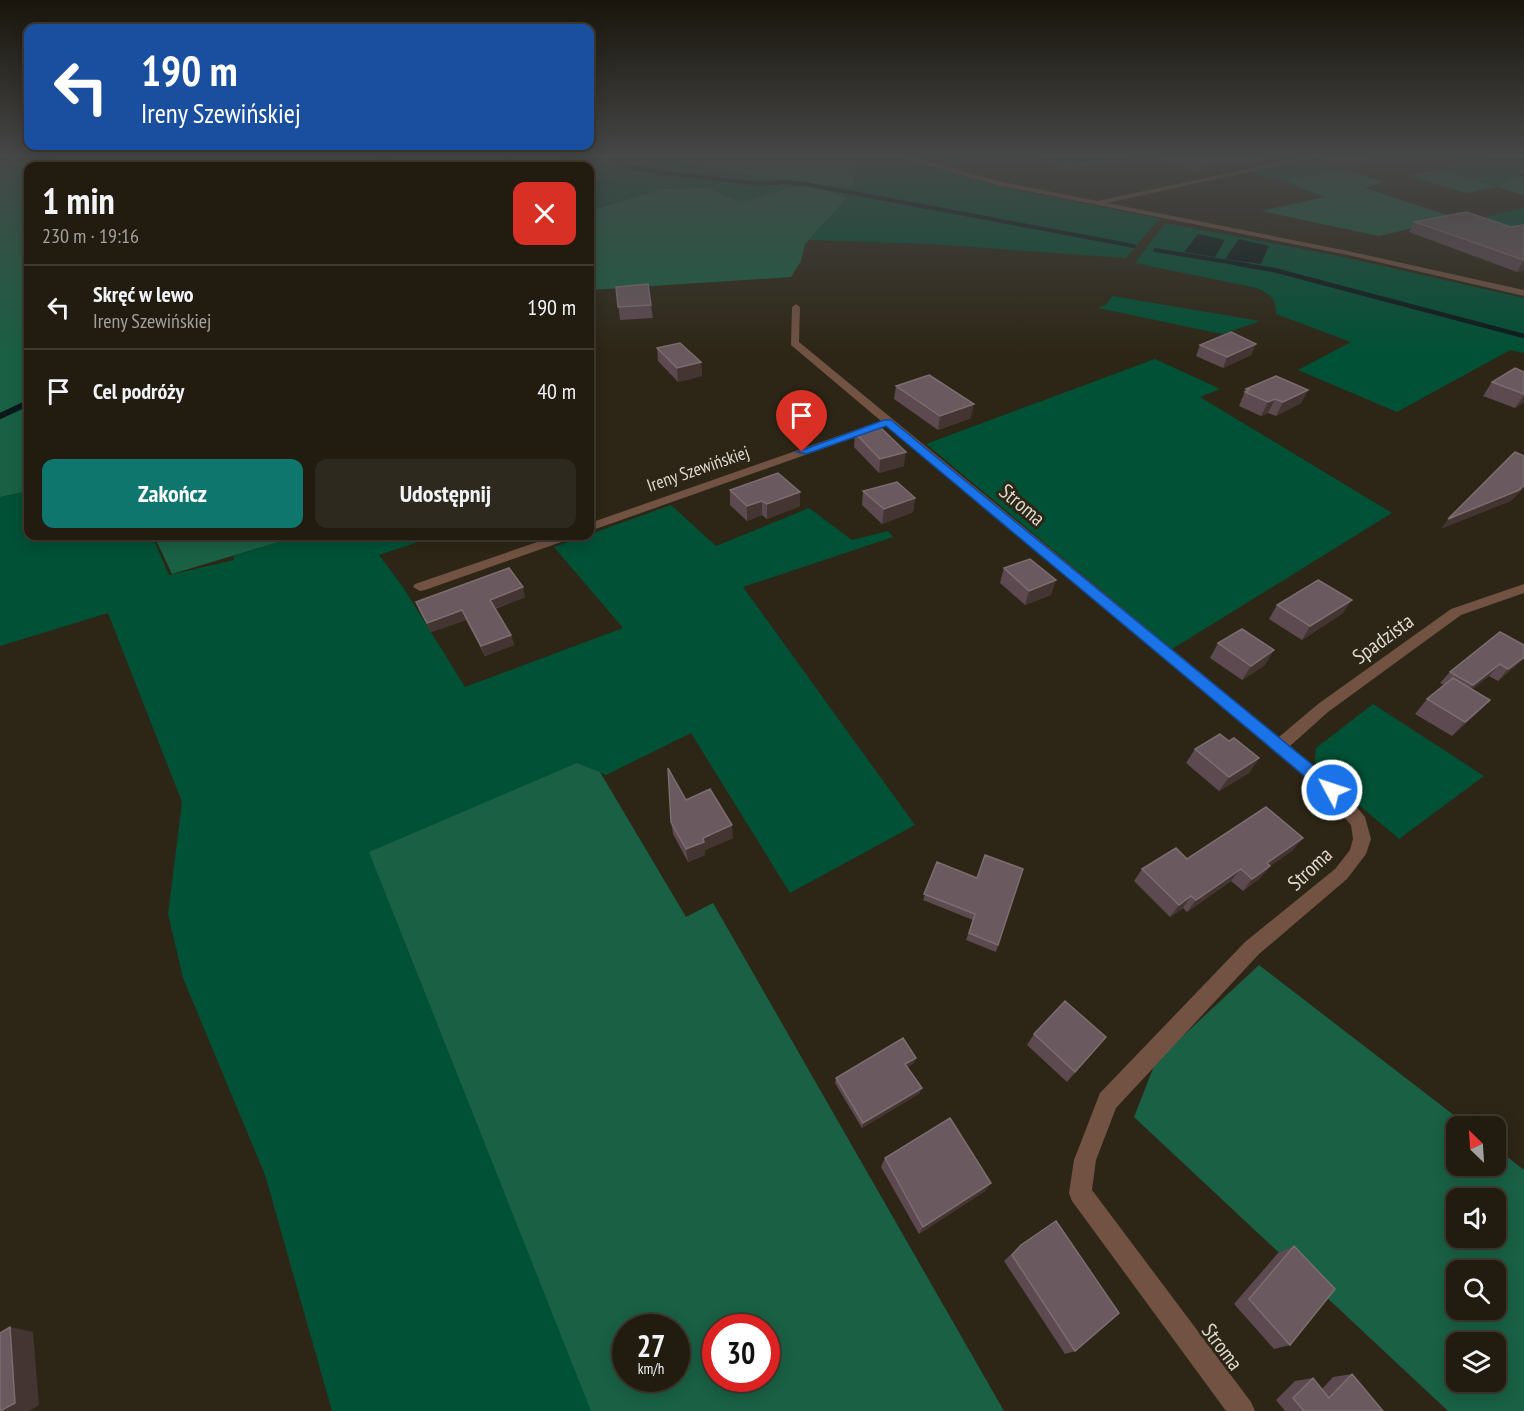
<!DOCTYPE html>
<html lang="pl">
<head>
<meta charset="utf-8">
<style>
  body { margin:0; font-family:"PT Sans Narrow",sans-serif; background:#2e291e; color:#f1f3f6; height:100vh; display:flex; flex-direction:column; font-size:22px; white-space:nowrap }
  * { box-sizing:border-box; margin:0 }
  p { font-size:20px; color:#a2a19f }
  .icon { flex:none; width:33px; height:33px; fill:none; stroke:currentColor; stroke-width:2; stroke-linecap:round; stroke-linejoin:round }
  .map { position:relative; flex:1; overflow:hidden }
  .side { position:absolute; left:24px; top:162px; width:570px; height:378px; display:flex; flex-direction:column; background:#221c10; border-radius:12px; box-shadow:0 3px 15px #0003,0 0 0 2px #3f3a30 }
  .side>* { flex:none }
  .hud { position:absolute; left:24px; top:24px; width:570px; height:126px; border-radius:12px; box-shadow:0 3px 15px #0003,0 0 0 2px #3f3a30; background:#1a4fa0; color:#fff; overflow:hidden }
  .needle { width:39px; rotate:335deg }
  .buttons { position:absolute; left:1446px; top:1116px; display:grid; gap:12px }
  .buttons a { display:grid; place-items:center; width:60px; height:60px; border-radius:12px; background:#221c10; box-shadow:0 3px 15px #0003,0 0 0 2px #3f3a30; font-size:30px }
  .speed { position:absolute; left:612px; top:1314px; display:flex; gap:12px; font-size:30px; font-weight:700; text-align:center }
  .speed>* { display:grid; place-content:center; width:78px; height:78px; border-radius:50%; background:#221c10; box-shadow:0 3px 15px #0003,0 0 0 2px #3f3a30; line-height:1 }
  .speed small { font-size:15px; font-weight:400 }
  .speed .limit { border:9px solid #d22; background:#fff; color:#111 }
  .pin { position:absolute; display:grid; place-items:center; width:51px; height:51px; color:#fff; margin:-62px -26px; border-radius:50% 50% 50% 0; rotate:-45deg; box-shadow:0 0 6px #0007 }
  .pin .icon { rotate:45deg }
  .me { position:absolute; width:66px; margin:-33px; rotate:310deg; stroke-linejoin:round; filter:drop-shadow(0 0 4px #0008) }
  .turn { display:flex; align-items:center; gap:21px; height:126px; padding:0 18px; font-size:27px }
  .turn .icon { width:78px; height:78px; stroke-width:2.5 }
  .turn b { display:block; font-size:42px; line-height:51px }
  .round { display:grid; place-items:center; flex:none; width:63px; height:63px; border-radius:12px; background:#2e291e }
  .head { display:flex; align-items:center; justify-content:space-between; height:102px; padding:0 18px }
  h1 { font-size:36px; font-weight:800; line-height:45px }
  .cta { display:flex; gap:12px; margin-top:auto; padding:12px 18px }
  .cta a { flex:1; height:69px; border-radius:12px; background:#0f766e; color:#fff; font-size:24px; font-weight:800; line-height:69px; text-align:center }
  .cta a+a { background:#2e291e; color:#f1f3f6 }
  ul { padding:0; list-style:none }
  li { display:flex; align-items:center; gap:18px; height:84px; padding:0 18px; border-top:2px solid #3f3a30 }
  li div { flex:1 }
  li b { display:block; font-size:22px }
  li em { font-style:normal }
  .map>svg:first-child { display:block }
</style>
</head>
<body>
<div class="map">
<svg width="1524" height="1411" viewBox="0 0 1524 1411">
  <rect width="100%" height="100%" fill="#2d2616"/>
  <path fill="#005136" d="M 556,158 L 663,158 L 695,166 L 805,184 L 852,186 L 857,158 L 895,158 L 1020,191 L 1161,219 L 1153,226 L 1126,258 L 929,244 L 809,240 L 847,198 L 805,184 L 741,202 L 708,188 L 661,189 L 590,211 L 590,184 L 601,176 L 588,163 Z
    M 1498,158 L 1524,158 L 1524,174 L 1516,176 L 1498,187 L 1441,169 Z
    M 1315,159 L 1344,169 L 1286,180 L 1325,197 L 1249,171 Z
    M 1524,208 L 1524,236 L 1476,219 Z
    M 1165,223 L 1334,255 L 1524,298 L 1524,353 L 1510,350 L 1397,412 L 1298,370 L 1351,342 L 1276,314 C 1276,298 1271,295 1257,288 L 1135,263 Z
    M 1112,296 L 1260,321 L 1222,334 L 1098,308 L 1106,305 Z
    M 1155,359 L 1220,389 L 1200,397 L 1392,513 L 1172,649 L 926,444 Z
    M 28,491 L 28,536 L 152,536 L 169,575 L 234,560 L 233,556 L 299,536 L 436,536 L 379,555 L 403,587 L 465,687 L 623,628 L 554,547 L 671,505 L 716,546 L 809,508 L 852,540 L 888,531 L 893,537 L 743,587 L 915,825 L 790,893 L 691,733 L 606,775 L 577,763 L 591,1411 L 332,1411 L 265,1175 L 183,978 L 168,914 L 182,802 L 108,613 L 0,646 L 0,497 Z
    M 1373,704 L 1484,776 L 1399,839 L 1314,767 L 1316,748 Z"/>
  <path fill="#196044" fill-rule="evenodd" d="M 0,158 L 556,158 L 588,163 L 601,177 L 590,184 L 590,166 L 28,166 L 28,491 L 0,497 Z
    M 663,158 L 857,158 L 853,186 L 808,184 L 847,198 L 805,244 L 801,261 L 791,277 L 590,290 L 590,211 L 661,189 L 708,188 L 741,202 L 804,184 L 695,166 Z
    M 1037,158 L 1124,158 L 1130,161 L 1065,169 Z
    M 1344,169 L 1385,182 L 1365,188 L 1456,218 L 1379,236 L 1261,211 L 1324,197 L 1285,180 Z
    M 1441,169 L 1497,187 L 1516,176 L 1524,177 L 1524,196 L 1498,187 L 1465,193 L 1409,176 Z
    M 154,536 L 299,536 L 172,574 Z
    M 577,763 L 600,772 L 686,917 L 713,903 L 1004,1411 L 591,1411 L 369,852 ZM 626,1328 L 676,1328 L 676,1378 L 626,1378 ZM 716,1328 L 766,1328 L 766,1378 L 716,1378 Z
    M 1259,965 L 1468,1126 L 1456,1126 L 1456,1166 L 1496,1166 L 1496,1148 L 1524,1170 L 1524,1411 L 1448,1411 L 1134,1117 L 1156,1061 ZM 1456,1198 L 1496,1198 L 1496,1238 L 1456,1238 ZM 1456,1270 L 1496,1270 L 1496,1310 L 1456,1310 ZM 1456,1342 L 1496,1342 L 1496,1382 L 1456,1382 Z"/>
  <path fill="#0a191a" d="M 1198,234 L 1225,240 L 1215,257 L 1184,252 Z
    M 1239,239 L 1269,246 L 1261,264 L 1225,259 Z"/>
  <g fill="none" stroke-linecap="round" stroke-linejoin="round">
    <path stroke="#0a191a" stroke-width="4" d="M 615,158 L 635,168 L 665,173 L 760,184 L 787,182 L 805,184 L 1134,246
      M 364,166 L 387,158
      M 1155,250 L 1247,265"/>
    <path stroke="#0a191a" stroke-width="4.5" d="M 1238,264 L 1274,270 L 1524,336"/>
    <path stroke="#0a191a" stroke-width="6" d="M 0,416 L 28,403"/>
    <path fill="#715243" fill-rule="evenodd" d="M 903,158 L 913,158 L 998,181 L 1097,201 L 1300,158 L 1312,158 L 1107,203 L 1348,251 L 1524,290 L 1524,296 L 1348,255 L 997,185 Z
      M 796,304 L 800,307 L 799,342 L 1279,737 L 1318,704 L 1451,609 L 1524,584 L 1524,593 L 1461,615 L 1328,712 L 1290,746 L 1338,785 L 1365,817 L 1371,839 L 1366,854 L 1347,879 L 1259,954 L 1116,1108 L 1096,1160 L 1092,1190 L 1251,1402 L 1255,1411 L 1226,1411 L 1072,1201 L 1069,1193 L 1074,1160 L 1100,1093 L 1245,942 L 1335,869 L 1350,850 L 1353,839 L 1351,825 L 1326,795 L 887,426 L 590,531 L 590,523 L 881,421 L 791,345 L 792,307 Z
      M 555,536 L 572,536 L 570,539 L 425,590 L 420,591 L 413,587 L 415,584 Z"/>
  </g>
  <path fill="#5d4a51" d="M 1162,158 L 1271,158 L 1195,172 Z
    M 1319,158 L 1378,158 L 1340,165 Z
    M 1415,222 L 1511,227 L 1524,225 L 1524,270 L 1517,272 L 1409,232 Z
    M 616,287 L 651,305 L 653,318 L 620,320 Z
    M 1256,344 L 1251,355 L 1223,368 L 1196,356 L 1200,345 Z
    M 657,348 L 701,362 L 702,376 L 678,382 L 658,361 Z
    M 1524,372 L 1524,402 L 1515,408 L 1483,396 L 1492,382 Z
    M 896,386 L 971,418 L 938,430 L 894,399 Z
    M 1246,389 L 1308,390 L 1301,403 L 1276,416 L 1268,413 L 1261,416 L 1239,406 Z
    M 855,433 L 904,466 L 879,473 L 854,447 Z
    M 730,490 L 800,492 L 800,506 L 767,519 L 762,515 L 747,521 L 730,505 Z
    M 863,491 L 915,498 L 913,512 L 882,524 L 862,505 Z
    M 1004,568 L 1051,595 L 1025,605 L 1000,583 Z
    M 525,597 L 495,609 L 511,635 L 514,645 L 485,656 L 466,620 L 431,632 L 420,612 L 416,602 Z
    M 1277,605 L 1343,613 L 1302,640 L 1269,619 Z
    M 1218,643 L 1265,665 L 1242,680 L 1210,658 Z
    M 1524,645 L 1524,659 L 1521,661 L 1498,681 L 1489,676 L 1472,689 L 1490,700 L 1476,714 L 1452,736 L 1415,714 L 1427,699 L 1444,685 L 1440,683 L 1450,672 Z
    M 1229,741 L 1259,758 L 1249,773 L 1219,791 L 1186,763 L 1195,749 Z
    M 686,800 L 733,838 L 705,850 L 705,855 L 688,862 L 673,834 L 671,822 Z
    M 1293,850 L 1270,866 L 1260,878 L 1243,891 L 1231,881 L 1187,912 L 1183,908 L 1170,917 L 1134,881 L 1142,869 L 1187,859 Z
    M 937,862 L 998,945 L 996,952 L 966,940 L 973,920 L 923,900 Z
    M 1034,1034 L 1097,1048 L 1067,1082 L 1027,1045 Z
    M 914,1063 L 907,1067 L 920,1093 L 862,1128 L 835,1083 L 836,1078 Z
    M 885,1158 L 985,1191 L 919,1234 L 881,1167 Z
    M 1021,1245 L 1075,1351 L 1065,1354 L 1004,1261 Z
    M 1294,1246 L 1290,1345 L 1274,1349 L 1234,1304 L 1278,1253 Z
    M 1352,1374 L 1383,1411 L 1285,1411 L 1276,1400 L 1295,1381 L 1313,1378 L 1322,1389 L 1333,1377 Z"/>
  <path fill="#443533" d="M 1231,158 L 1271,158 L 1195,172 L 1198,164 Z
    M 1343,158 L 1378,158 L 1340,165 Z
    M 1524,260 L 1524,270 L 1517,272 Z
    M 1256,344 L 1251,355 L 1223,368 L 1227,357 Z
    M 701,362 L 702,376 L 678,382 L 677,368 Z
    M 1308,390 L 1301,403 L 1276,416 L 1283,402 Z
    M 1524,395 L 1524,402 L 1515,408 Z
    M 1275,399 L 1268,413 L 1261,416 L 1268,402 Z
    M 974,404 L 971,418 L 938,430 L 940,416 Z
    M 906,452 L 904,466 L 879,473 L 880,459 Z
    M 1524,485 L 1524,488 L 1511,501 L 1441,529 L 1448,519 Z
    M 800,492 L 800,506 L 767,519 L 767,504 Z
    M 915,498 L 913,512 L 882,524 L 884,509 Z
    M 762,501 L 762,515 L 747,521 L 747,506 Z
    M 1056,580 L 1051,595 L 1025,605 L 1029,591 Z
    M 523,587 L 525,597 L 493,609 L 490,600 Z
    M 1352,600 L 1343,613 L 1302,640 L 1310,626 Z
    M 462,610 L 466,620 L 431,632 L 427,623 Z
    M 511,635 L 514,645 L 485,656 L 481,646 Z
    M 1274,650 L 1265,665 L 1242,680 L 1251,666 Z
    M 1524,657 L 1524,659 L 1521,661 L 1498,681 L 1508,669 Z
    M 1500,664 L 1489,676 L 1463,697 L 1473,685 Z
    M 1490,700 L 1476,714 L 1452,736 L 1465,722 Z
    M 1259,758 L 1249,773 L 1219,791 L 1229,777 Z
    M 732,825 L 733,838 L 705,850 L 705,855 L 688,862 L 686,849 L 703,838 Z
    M 1303,838 L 1293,850 L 1257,875 L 1267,863 Z
    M 1270,866 L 1260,878 L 1243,891 L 1252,879 Z
    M 1241,869 L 1231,881 L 1187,912 L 1196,900 Z
    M 1191,896 L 1183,908 L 1170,917 L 1179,905 Z
    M 1106,1037 L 1097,1048 L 1067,1082 L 1075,1072 Z
    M 916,1058 L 914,1063 L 904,1070 L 905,1064 Z
    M 922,1088 L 920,1093 L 862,1128 L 863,1123 Z
    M 991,1183 L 985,1191 L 919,1234 L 923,1227 Z
    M 10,1327 L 33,1332 L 39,1405 L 29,1411 L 1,1411 Z"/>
  <path fill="#6a595e" stroke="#7c6d70" stroke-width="1.5" d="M 1183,158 L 1231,158 L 1198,164 Z
    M 1466,212 L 1511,227 L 1524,225 L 1524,260 L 1415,222 Z
    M 648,284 L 651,305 L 618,307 L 616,287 Z
    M 1231,332 L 1256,344 L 1227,357 L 1200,345 Z
    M 680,343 L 701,362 L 677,368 L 657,348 Z
    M 1515,368 L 1524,372 L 1524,394 L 1492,382 Z
    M 929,375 L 974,404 L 940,416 L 896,386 Z
    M 1276,376 L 1308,390 L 1283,402 L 1275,399 L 1268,402 L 1245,392 L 1249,390 L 1246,389 Z
    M 880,427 L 906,452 L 880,459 L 855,433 Z
    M 1515,452 L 1524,456 L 1524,485 L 1519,490 L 1448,519 Z
    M 778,473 L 800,492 L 767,504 L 762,501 L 747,506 L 730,490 Z
    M 897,482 L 915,498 L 884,509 L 863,491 Z
    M 1030,559 L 1056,580 L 1029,591 L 1004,568 Z
    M 509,568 L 523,587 L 490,600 L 511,635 L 481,646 L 462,610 L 427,623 L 416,602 Z
    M 1318,580 L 1352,600 L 1310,626 L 1277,605 Z
    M 1242,629 L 1274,650 L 1251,666 L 1218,643 Z
    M 1500,632 L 1524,645 L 1524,657 L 1508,669 L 1500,664 L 1473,685 L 1450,672 Z
    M 1453,678 L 1490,700 L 1465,722 L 1427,699 Z
    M 1220,734 L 1229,741 L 1234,738 L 1259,758 L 1229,777 L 1195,749 Z
    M 668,768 L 686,800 L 710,789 L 732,825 L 703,838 L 704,842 L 686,849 L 671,822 Z
    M 1266,807 L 1303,838 L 1267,863 L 1270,866 L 1252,879 L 1241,869 L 1196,900 L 1191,896 L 1179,905 L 1142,869 L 1176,848 L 1187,859 Z
    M 985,855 L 1023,869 L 998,945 L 969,933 L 975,914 L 924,894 L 937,862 L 977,878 Z
    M 1065,1001 L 1106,1037 L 1075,1072 L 1034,1034 Z
    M 903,1038 L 916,1058 L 905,1064 L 922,1088 L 863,1123 L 836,1078 Z
    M 950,1118 L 991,1183 L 923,1227 L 885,1158 Z
    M 1056,1221 L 1119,1313 L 1075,1351 L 1012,1255 L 1021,1245 Z
    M 1294,1246 L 1335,1289 L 1290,1345 L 1249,1299 Z
    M 10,1327 L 15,1403 L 0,1411 L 0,1333 Z
    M 1352,1374 L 1383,1411 L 1304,1411 L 1293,1398 L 1313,1378 L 1329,1398 Z"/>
  <linearGradient id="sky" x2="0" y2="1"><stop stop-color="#19150c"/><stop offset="0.44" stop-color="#464747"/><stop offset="1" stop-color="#464747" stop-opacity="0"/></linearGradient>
  <rect width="1524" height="356" fill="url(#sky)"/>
  <path fill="#1a73e8" stroke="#114b97" stroke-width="1.5" d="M 884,420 L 891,420 L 1337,785 L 1339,790 L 1337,794 L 1326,794 L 886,426 L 806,454 L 797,452 Z"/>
  <g text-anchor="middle" stroke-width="6" stroke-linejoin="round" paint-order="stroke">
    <g font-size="18" fill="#ddd9cf" stroke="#2d2616">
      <text transform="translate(698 469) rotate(-19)" y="6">Ireny Szewińskiej</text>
    </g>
    <g font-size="21" fill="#ddd9cf" stroke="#2d2616">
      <text transform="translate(1022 505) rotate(40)" y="7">Stroma</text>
      <text transform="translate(1383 639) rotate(-36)" y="7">Spadzista</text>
      <text transform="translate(1310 869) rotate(-43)" y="7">Stroma</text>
      <text transform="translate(1222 1347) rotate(53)" y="7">Stroma</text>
    </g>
  </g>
</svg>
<div class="buttons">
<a><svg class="needle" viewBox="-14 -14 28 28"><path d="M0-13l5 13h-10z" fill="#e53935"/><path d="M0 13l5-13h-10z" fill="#a2a19f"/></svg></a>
<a><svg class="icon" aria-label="sound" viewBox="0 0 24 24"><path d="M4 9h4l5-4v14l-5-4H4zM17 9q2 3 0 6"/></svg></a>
<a><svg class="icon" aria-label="search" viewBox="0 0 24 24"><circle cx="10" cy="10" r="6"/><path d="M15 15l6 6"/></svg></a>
<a><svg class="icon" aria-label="layers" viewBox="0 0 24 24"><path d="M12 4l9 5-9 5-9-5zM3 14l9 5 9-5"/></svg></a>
</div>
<div class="speed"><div>27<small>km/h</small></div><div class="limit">30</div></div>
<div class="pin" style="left:802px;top:452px;background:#d93025"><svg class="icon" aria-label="arrive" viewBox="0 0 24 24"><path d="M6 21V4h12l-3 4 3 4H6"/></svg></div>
<svg class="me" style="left:1332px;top:790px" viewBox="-20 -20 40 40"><circle r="17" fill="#1a73e8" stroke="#fff" stroke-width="3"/><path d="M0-11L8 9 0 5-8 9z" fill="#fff"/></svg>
<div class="hud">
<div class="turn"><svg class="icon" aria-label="left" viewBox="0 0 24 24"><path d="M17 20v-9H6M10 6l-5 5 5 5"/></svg><div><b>190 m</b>Ireny Szewińskiej</div></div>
</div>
<section class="side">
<div class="head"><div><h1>1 min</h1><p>230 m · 19:16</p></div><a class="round" style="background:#d93025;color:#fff"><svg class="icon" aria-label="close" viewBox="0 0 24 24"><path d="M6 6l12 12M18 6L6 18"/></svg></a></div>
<ul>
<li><svg class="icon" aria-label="left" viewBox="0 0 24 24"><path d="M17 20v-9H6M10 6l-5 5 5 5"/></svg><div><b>Skręć w lewo</b><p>Ireny Szewińskiej</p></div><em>190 m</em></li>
<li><svg class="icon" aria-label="arrive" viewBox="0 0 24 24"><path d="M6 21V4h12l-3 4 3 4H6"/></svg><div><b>Cel podróży</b></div><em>40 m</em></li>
</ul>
<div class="cta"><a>Zakończ</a><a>Udostępnij</a></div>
</section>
</div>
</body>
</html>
